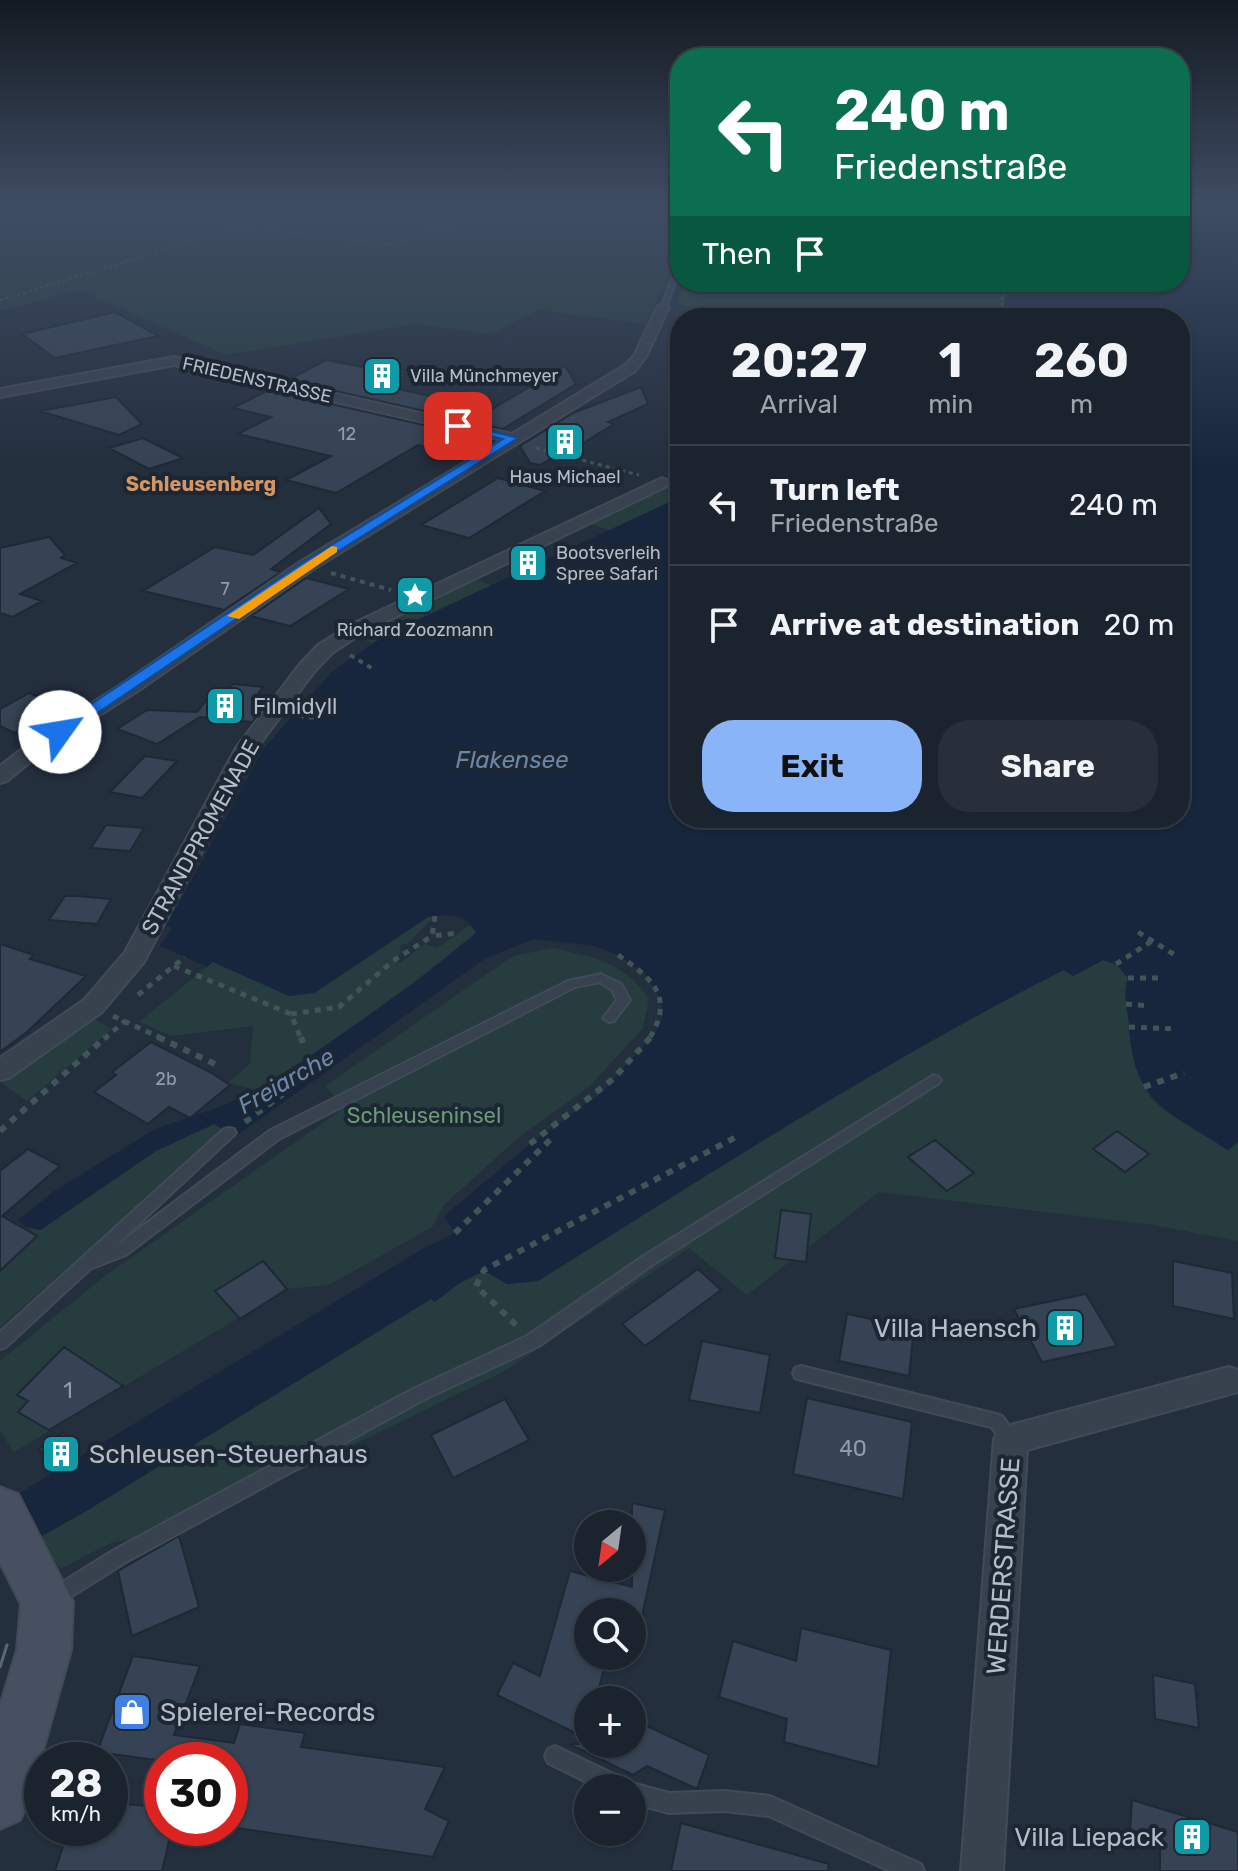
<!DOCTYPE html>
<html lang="en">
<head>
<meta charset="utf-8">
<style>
  body { margin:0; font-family:Rubik,sans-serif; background:#282f3a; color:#f1f3f6; height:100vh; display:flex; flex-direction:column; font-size:30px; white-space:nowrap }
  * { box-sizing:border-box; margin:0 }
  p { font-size:26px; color:#a0a4aa }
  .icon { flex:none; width:44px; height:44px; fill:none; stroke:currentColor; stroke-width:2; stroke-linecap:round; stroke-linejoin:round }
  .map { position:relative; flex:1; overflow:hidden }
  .side { position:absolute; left:670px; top:308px; width:520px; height:520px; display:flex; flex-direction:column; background:#1b232e; border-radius:32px; box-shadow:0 2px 6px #0004,0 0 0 2px #39404a }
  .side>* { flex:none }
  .banner { position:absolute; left:670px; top:48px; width:520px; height:244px; border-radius:32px; box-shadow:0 2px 6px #0004,0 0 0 2px #39404a; background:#0b6e4f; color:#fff; overflow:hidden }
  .needle { width:52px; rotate:209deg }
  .fabs { position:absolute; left:574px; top:1510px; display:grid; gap:16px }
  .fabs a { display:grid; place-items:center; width:72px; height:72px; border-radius:50%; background:#1b232e; box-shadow:0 2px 6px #0004,0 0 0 2px #39404a; font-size:40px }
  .speed { position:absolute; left:24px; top:1742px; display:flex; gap:16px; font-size:40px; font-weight:700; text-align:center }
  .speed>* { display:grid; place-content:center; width:104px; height:104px; border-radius:50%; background:#1b232e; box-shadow:0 2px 6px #0004,0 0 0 2px #39404a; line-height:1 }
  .speed small { font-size:20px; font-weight:400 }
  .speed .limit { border:12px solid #d22; background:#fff; color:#111 }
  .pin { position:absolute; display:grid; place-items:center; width:68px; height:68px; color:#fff; margin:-34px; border-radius:16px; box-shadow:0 4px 12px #0006 }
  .me { position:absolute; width:88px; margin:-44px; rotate:58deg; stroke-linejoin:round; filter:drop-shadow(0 0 6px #0008) }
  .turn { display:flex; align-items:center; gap:28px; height:168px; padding:0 32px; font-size:36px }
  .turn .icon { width:104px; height:104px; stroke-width:2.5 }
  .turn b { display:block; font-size:56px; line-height:68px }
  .then { display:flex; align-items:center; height:76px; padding:0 32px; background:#0003; gap:16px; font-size:30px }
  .eta { display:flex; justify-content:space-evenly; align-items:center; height:136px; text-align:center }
  .eta b { font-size:48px; font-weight:700; line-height:56px }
  .primary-button { display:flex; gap:16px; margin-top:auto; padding:16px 32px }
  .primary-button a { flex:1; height:92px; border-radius:32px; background:#8ab4f8; color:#111; font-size:32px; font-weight:700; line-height:92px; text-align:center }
  .primary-button a+a { background:#282f3a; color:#f1f3f6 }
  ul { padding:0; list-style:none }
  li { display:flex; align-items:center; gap:24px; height:120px; padding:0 32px; border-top:2px solid #39404a }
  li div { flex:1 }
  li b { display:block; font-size:30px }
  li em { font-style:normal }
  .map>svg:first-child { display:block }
</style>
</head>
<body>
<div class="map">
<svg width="1238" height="1871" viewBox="0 0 1238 1871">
  <rect width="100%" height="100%" fill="#242f3e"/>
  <path fill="#263c3f" d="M 0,204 L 680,204 L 680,253 L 645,324 L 538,310 L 491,334 L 415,324 L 226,355 L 80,290 L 0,311 Z
    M 686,282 L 1017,282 L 1007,290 L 1004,309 L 1013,318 L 731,318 L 676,303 Z
    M 680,475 L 680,497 L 611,531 L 583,521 Z
    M 476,579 L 493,586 L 372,643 L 356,636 Z
    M 435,916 L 408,943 L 401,945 L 399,949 L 402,952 L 393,960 L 400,963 L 425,944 L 437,948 L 471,924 L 476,933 C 406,990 334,1042 257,1090 L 228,1083 L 250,1064 L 253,1026 L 172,1036 L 139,1022 L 213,962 L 289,996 L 315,993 L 428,917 Z
    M 553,948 C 596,958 621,961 649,998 L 643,1028 L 590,1086 L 520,1136 L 445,1204 L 432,1227 L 329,1285 L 287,1289 L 14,1452 L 0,1431 L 0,1361 L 105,1276 L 344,1108 L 325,1086 L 513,956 Z
    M 1103,960 L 1116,964 L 1128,978 C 1128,1008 1133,1082 1155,1102 C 1176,1121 1205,1135 1228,1150 L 1238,1142 L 1238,1241 L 1153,1225 L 879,1192 L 747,1295 L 689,1248 L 503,1372 L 180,1529 L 111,1543 L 60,1569 L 38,1538 L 83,1513 L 431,1299 L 435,1302 L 458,1284 L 484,1270 L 507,1284 L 538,1280 C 711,1173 882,1062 1064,970 L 1073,976 Z
    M 94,1019 L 112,1029 L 27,1101 L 0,1082 Z
    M 214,1124 L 225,1131 L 0,1327 L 0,1271 L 37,1236 L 26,1227 L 41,1230 L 156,1151 Z"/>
  <path fill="#17263c" d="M 1180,204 L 1238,204 L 1238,1142 L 1228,1150 C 1169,1111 1134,1105 1129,1027 C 1128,1009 1122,995 1128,978 L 1116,964 L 1103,960 L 1073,976 L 1064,970 C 882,1062 711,1173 538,1281 L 507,1284 L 484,1271 L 458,1284 L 435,1302 L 431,1299 L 83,1513 L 38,1538 L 0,1505 L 424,1248 L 455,1233 L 444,1216 L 530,1144 L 600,1094 L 656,1032 L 663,1016 L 661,998 L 644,973 L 618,955 L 594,946 L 535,939 L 508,949 L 483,960 L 236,1136 L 214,1124 L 156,1151 L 40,1230 L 26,1227 L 18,1220 L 53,1192 L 155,1129 L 222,1106 L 257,1090 L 308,1058 L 421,978 L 476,933 C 465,913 449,914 428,917 L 314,993 L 289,996 L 213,962 L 207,967 L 160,946 L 172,928 L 166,926 L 264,748 L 333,671 L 387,634 L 680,497 L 680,818 L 1180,818 L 1180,318 L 1013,318 L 1004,309 L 1007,290 L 1017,282 L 1180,282 L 1180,249 L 1190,242 L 1180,233 Z"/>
  <path fill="#364354" stroke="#1f2835" stroke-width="2" d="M 115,312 L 158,336 L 55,358 L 22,334 Z
    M 326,360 L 406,375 L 384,386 L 492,409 L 565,366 L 576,384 L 503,429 L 288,380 Z
    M 641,387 L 648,404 L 608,422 L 614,424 L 572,450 L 568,449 L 540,465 L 530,463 L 520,446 L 573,413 Z
    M 269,390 L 485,439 L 468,449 L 447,444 L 437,450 L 418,445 L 336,493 L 286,480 L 331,456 L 238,434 L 271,417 L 233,408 Z
    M 116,397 L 142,424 L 119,435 L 40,411 Z
    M 143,438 L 183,458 L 149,469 L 109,448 Z
    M 498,478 L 545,491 L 469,538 L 421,525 Z
    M 319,508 L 331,524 L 271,569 L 281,572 L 224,610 L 143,591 L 215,547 L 253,555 Z
    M 49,537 L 65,555 L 61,558 L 77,563 L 20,594 L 42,601 L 13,617 L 0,613 L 0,548 Z
    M 306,578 L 349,589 L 290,626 L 251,616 Z
    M 233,684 L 263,687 L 254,699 L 269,700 L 252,722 L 200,717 L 157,744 L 117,729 L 147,710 L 197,712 L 211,694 L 224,696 Z
    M 29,693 L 68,708 L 29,731 L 22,728 L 15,733 L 0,726 L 0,709 Z
    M 145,756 L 177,761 L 142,798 L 110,792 Z
    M 106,825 L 144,828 L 130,851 L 91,848 Z
    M 65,896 L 78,896 L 111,899 L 97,924 L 49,920 Z
    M 0,944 L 34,955 L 30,959 L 86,976 L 27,1032 L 0,1052 Z
    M 151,1042 L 210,1072 L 230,1085 L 190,1118 L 169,1107 L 148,1124 L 94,1092 L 116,1075 L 112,1072 Z
    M 1117,1131 L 1149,1154 L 1125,1172 L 1093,1149 Z
    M 935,1140 L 974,1173 L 947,1191 L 908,1157 Z
    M 28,1149 L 60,1166 L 2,1216 L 37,1236 L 0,1271 L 0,1171 Z
    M 781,1210 L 811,1214 L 806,1262 L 775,1258 Z
    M 263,1261 L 287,1289 L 240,1319 L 215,1291 Z
    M 1173,1261 L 1232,1273 L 1234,1319 L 1173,1306 Z
    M 698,1269 L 721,1290 L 645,1346 L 622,1324 Z
    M 1086,1294 L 1117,1346 L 1042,1362 L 1014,1309 Z
    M 847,1314 L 914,1328 L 909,1376 L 839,1361 Z
    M 702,1341 L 770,1355 L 760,1413 L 689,1400 Z
    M 64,1347 L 123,1386 L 49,1430 L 18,1412 L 28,1401 L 17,1395 Z
    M 807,1398 L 912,1422 L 903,1499 L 793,1474 Z
    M 505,1399 L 529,1440 L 453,1478 L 431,1435 Z
    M 64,1432 L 81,1459 L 58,1473 L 39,1449 Z
    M 632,1503 L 665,1510 L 642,1616 L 632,1615 L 632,1612 L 588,1612 L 588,1656 L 607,1656 L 596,1700 L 588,1700 L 588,1739 L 497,1695 L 513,1663 L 540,1676 L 570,1571 L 632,1587 Z
    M 179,1536 L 199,1607 L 132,1636 L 118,1571 Z
    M 801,1628 L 891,1650 L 878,1767 L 784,1742 L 787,1719 L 719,1697 L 733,1641 L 796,1661 Z
    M 133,1656 L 200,1666 L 174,1735 L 234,1743 L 240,1724 L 305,1733 L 301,1747 L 445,1767 L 425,1809 L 449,1821 L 433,1857 L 230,1827 L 230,1760 L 156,1760 L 97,1752 Z
    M 1153,1675 L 1195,1684 L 1199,1728 L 1155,1719 Z
    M 632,1719 L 709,1755 L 697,1789 L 647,1766 L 633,1775 L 569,1744 L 632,1744 Z
    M 1132,1800 L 1238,1832 L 1238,1871 L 1160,1871 L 1160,1842 L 1130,1832 Z
    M 110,1803 L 162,1807 L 162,1828 L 172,1828 L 162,1871 L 55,1871 L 69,1828 L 110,1828 Z
    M 681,1823 L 829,1864 L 828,1871 L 671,1871 Z"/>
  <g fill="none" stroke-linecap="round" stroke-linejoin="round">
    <g stroke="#414a57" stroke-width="4">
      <path id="lane" d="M 680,262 L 680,271 L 666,307 L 661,308 L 677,264 Z
        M 601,974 L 621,984 L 630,1000 L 614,1021 L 609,1022 L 603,1018 L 617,1000 L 612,990 L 599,982 L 575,987 L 279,1139 L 126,1255 L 90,1269 L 6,1347 L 0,1349 L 0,1332 L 224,1129 L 229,1128 L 234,1129 L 236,1133 L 113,1248 L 269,1131 L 568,981 Z
        M 934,1075 L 939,1077 L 941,1080 L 939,1083 L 652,1265 L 539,1346 L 425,1399 L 126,1562 L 59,1604 L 53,1607 L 47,1604 L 44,1598 L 47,1592 L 114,1550 L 413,1389 L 527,1336 L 642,1257 Z
        M 801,1366 L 996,1414 L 1002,1416 L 1019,1439 L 1017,1444 L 1011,1447 L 1005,1444 L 991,1427 L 801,1380 L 795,1378 L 793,1373 L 795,1368 Z
        M 555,1746 L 628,1781 L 629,1784 L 632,1783 L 669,1793 L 724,1791 L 770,1796 L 921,1864 L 924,1871 L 890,1871 L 769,1816 L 724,1811 L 669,1813 L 632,1803 L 632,1788 L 599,1788 L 548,1763 L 545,1756 L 548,1749 Z"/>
    </g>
    <g stroke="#414a57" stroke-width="4">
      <path id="street" d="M 663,303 L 669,307 L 646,357 L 635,371 L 312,570 L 139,690 L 42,752 L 7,781 L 0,783 L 0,766 L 28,744 L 125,682 L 300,562 L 502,440 L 174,365 L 0,397 L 0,389 L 174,357 L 512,434 L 625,365 L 634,356 L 657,307 Z
        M 662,478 L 667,480 L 667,486 L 362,633 L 332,653 L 314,672 L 256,749 L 144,962 L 102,1012 L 9,1078 L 0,1080 L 0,1058 L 84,1000 L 125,952 L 236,748 L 300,664 L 318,645 L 350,625 Z
        M 1229,1367 L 1238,1370 L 1238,1392 L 1027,1450 L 1003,1871 L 961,1871 L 994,1439 L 999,1428 Z"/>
    </g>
    <g stroke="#414a57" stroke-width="4">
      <path id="secondary" d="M 0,1487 L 18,1494 L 73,1602 L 71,1650 L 29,1800 L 20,1820 L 0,1829 L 0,1706 L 17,1650 L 21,1604 L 0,1562 Z"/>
    </g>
    <path stroke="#3f5557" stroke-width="2" stroke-dasharray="3 3" stroke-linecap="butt" d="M 247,227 L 390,245 L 435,229 L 492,215
      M 0,300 L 315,204
      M 1002,318 L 1002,298 L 1015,282"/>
    <path stroke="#3f5557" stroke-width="3" stroke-dasharray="4 4" stroke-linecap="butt" d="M 536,448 L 639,475"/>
    <path stroke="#3f5557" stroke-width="4" stroke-dasharray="5 5" stroke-linecap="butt" d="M 331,573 L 391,590
      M 350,655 L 373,669
      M 299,716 L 323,719"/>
    <path stroke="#3f5557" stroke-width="5" stroke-dasharray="6 6" stroke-linecap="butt" d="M 435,916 L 432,936 L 459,933
      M 1138,932 L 1175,955
      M 618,955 C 653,979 675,997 649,1039
      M 1116,964 L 1152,941
      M 174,966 L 291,1014 L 301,1039
      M 1128,978 L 1158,978
      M 138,995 L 185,957
      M 1126,1004 L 1149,1006
      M 291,1014 L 339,1007 L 393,961 L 432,936
      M 113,1016 L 163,1039
      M 1129,1027 L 1176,1029
      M 104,1039 L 125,1021"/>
    <path stroke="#3f5557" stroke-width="6" stroke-dasharray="7 7" stroke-linecap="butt" d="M 158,1037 L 217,1065
      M 301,1037 L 303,1043
      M 1144,1087 L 1184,1073
      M 245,1122 L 283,1094
      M 0,1131 L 106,1037
      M 530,1144 L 613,1079 L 651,1037
      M 455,1233 L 551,1139
      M 516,1325 L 476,1286 L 484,1270 L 736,1137"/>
    <use href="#lane" fill="#38414e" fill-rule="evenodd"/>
    <use href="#street" fill="#38414e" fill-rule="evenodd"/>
    <use href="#secondary" fill="#465061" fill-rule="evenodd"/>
    <path stroke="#5a6575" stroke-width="3" d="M 0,1667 L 7,1645"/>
  </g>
  <linearGradient id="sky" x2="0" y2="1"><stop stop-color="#141a22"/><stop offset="0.44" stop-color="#3f4d63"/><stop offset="1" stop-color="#3f4d63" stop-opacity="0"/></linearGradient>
  <rect width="1238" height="466" fill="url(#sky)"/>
  <path fill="#1a73e8" stroke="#114b97" stroke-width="2" d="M 458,423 L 518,438 L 310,569 L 65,735 L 54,735 L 54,729 L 301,564 L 503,439 L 454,428 L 454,424 Z"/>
  <path fill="#f59e0b" d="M 332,546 L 337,547 L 337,552 L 239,619 L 227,616 Z"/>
  <defs>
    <g id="building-square" transform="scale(2)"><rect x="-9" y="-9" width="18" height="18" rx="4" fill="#0f9aa8" stroke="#1d2633"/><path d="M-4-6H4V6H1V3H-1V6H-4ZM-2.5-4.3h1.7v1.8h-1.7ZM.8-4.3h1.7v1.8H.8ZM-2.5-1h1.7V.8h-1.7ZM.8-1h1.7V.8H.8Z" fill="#fff"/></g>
    <g id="sight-square" transform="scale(2)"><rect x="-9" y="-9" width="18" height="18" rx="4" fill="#0f9aa8" stroke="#1d2633"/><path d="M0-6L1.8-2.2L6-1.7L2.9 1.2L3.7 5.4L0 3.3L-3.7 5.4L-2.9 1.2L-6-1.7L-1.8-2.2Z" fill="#fff"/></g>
    <g id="shop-square" transform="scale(2)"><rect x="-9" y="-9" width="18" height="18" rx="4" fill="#3f7fe0" stroke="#1d2633"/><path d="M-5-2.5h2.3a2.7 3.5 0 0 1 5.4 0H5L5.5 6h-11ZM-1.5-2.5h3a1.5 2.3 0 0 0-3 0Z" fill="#fff"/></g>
  </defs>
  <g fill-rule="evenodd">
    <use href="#building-square" x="382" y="376"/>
    <use href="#building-square" x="565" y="442"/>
    <use href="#building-square" x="528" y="563"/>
    <use href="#sight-square" x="415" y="595"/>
    <use href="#building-square" x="225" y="706"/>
    <use href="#building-square" x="1065" y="1328"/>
    <use href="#building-square" x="61" y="1454"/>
    <use href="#shop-square" x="132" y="1712"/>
    <use href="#building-square" x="1192" y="1837"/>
  </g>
  <g text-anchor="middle" stroke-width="8" stroke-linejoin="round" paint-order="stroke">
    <g font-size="18" fill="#b4bcc9" stroke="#1d2633" text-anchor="start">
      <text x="410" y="382">Villa Münchmeyer</text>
      <text x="565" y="483" text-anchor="middle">Haus Michael</text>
      <text x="556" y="559">Bootsverleih<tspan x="556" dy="21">Spree Safari</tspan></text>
      <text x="415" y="636" text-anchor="middle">Richard Zoozmann</text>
    </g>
    <g font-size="18" fill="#b4bcc9" stroke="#1d2633">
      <text transform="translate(257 380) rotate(13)" y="6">FRIEDENSTRASSE</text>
    </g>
    <g font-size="18" fill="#929caa">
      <text x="347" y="440">12</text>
      <text x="225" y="595">7</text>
      <text x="166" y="1085">2b</text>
    </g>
    <g font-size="20" font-weight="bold" fill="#d59563" stroke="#1d2633">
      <text x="201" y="491">Schleusenberg</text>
    </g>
    <g font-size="22" fill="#b4bcc9" stroke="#1d2633" text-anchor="start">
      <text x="253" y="714">Filmidyll</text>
    </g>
    <g font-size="22" fill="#b4bcc9" stroke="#1d2633">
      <text transform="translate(200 837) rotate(-61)" y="8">STRANDPROMENADE</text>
    </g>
    <g font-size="22" fill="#6b9a76" stroke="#1d2633">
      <text x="424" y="1123">Schleuseninsel</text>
    </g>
    <g font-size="22" fill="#929caa">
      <text x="68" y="1398">1</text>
      <text x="853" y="1456">40</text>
    </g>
    <g font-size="24" font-style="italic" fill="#6d86a8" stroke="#1d2633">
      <text x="512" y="768">Flakensee</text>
      <text transform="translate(286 1081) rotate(-30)" y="8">Freiarche</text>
    </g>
    <g font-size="26" fill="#b4bcc9" stroke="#1d2633" text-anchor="end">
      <text x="1037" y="1337">Villa Haensch</text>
      <text x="89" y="1463" text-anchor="start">Schleusen-Steuerhaus</text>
      <text x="160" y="1721" text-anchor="start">Spielerei-Records</text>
      <text x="1164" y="1846">Villa Liepack</text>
    </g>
    <g font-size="26" fill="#b4bcc9" stroke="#1d2633">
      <text transform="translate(1003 1566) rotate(-86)" y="9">WERDERSTRASSE</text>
    </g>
  </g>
</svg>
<div class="fabs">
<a><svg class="needle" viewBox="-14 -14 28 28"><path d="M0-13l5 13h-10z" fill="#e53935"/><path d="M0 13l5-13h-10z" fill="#a0a4aa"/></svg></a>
<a><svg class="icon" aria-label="search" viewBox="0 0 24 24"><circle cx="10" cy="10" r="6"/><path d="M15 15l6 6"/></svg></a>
<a>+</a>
<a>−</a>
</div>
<div class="speed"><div>28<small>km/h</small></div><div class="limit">30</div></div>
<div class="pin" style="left:458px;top:426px;background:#d93025"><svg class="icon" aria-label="arrive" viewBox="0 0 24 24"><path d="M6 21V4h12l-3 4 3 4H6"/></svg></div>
<svg class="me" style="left:60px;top:732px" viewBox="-20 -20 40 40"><circle r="19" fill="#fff"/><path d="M0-13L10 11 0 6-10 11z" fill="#1a73e8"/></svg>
<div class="banner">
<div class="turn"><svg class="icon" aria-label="left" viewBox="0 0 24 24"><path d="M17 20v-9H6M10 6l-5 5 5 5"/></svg><div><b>240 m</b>Friedenstraße</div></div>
<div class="then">Then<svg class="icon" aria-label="arrive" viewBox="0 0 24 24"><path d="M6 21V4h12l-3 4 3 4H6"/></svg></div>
</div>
<section class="side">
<div class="eta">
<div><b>20:27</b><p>Arrival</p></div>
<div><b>1</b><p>min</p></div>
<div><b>260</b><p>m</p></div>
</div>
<ul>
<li><svg class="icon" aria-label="left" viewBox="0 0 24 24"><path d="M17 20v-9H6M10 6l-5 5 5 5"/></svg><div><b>Turn left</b><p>Friedenstraße</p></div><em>240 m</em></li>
<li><svg class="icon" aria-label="arrive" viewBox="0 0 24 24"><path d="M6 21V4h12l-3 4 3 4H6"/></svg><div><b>Arrive at destination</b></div><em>20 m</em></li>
</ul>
<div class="primary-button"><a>Exit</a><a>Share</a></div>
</section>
</div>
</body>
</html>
